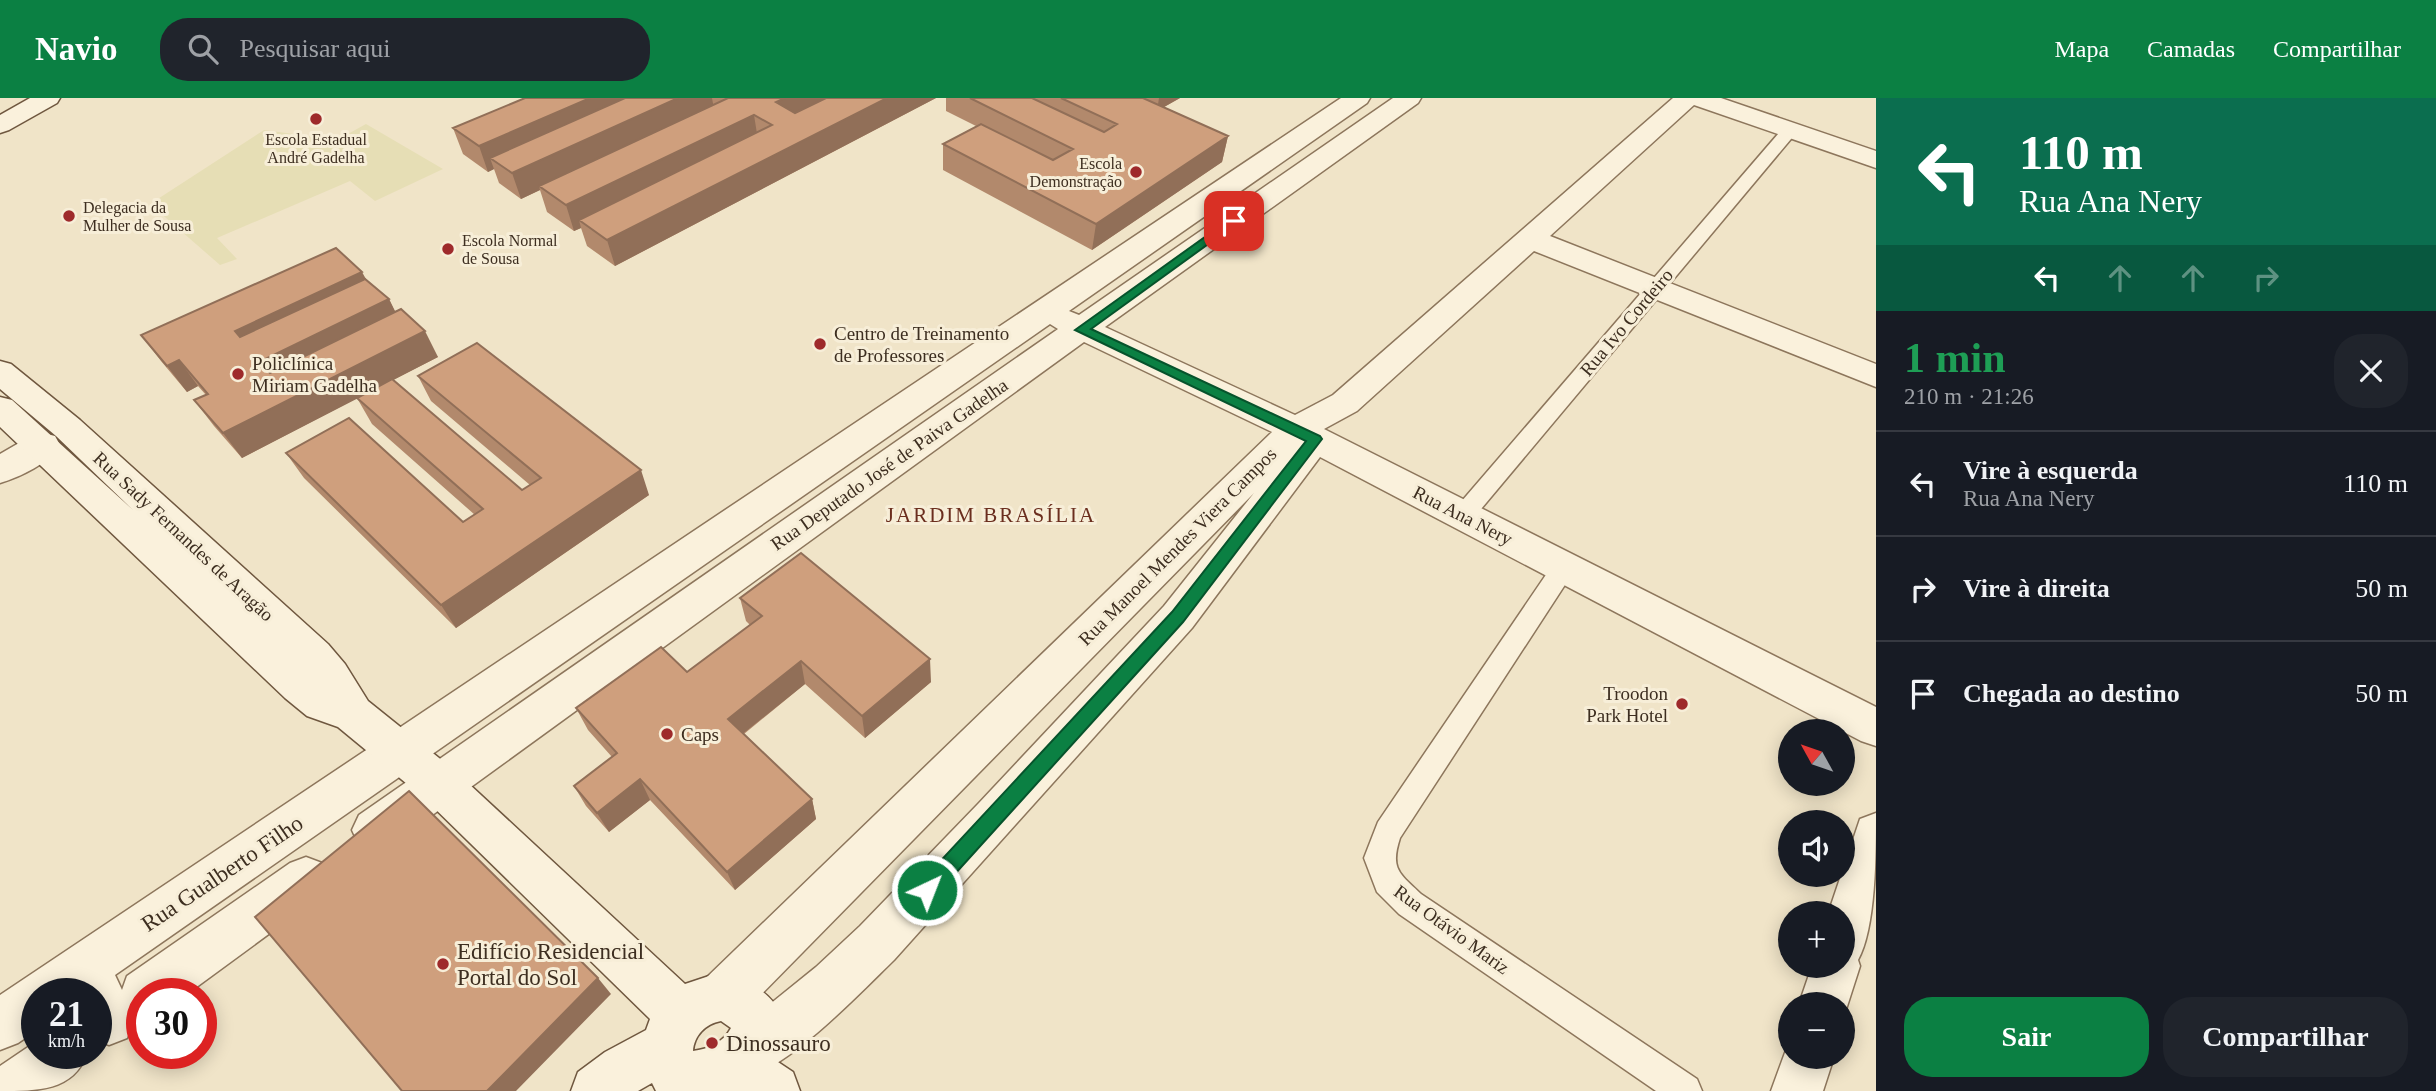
<!DOCTYPE html>
<html lang="pt">
<head>
<meta charset="utf-8">
<style>
  body { margin:0; font-family:Georgia,serif; background:#20242c; color:#f1f3f6; height:100vh; display:flex; flex-direction:column; font-size:26px; white-space:nowrap }
  * { box-sizing:border-box; margin:0 }
  p { font-size:23px; color:#9ea1a6 }
  .icon { flex:none; width:38px; height:38px; fill:none; stroke:currentColor; stroke-width:2; stroke-linecap:round; stroke-linejoin:round }
  .map { position:relative; flex:1; overflow:hidden }
  .side { display:flex; flex-direction:column; background:#171b24; width:560px }
  .side>* { flex:none }
  .top-card { background:#0b6e4f; color:#fff; overflow:hidden }
  .needle { width:46px; rotate:310deg }
  .buttons { position:absolute; left:1778px; top:621px; display:grid; gap:14px }
  .buttons a { display:grid; place-items:center; width:77px; height:77px; border-radius:50%; background:#171b24; box-shadow:0 4px 18px #0003; font-size:35px }
  .speed { position:absolute; left:21px; top:880px; display:flex; gap:14px; font-size:35px; font-weight:700; text-align:center }
  .speed>* { display:grid; place-content:center; width:91px; height:91px; border-radius:50%; background:#171b24; box-shadow:0 4px 18px #0003; line-height:1 }
  .speed small { font-size:18px; font-weight:400 }
  .speed .limit { border:10px solid #d22; background:#fff; color:#111 }
  .pin { position:absolute; display:grid; place-items:center; width:60px; height:60px; color:#fff; margin:-30px; border-radius:14px; box-shadow:0 4px 10px #0006 }
  .me { position:absolute; width:77px; margin:-38px; rotate:43deg; stroke-linejoin:round; filter:drop-shadow(0 0 5px #0008) }
  .turn { display:flex; align-items:center; gap:24px; height:147px; padding:0 28px; font-size:32px }
  .turn .icon { width:91px; height:91px; stroke-width:2.5 }
  .turn b { display:block; font-size:49px; line-height:60px }
  .lanes { display:flex; align-items:center; height:66px; padding:0 28px; background:#0003; justify-content:center; gap:35px; direction:ltr }
  .lanes .off { opacity:.35 }
  .round { display:grid; place-items:center; flex:none; width:74px; height:74px; border-radius:28px; background:#20242c }
  .head { display:flex; align-items:center; justify-content:space-between; height:119px; padding:0 28px }
  h1 { font-size:42px; font-weight:700; line-height:52px; color:#1e9e55 }
  .action { display:flex; gap:14px; margin-top:auto; padding:14px 28px }
  .action a { flex:1; height:80px; border-radius:28px; background:#0b8043; color:#fff; font-size:28px; font-weight:700; line-height:80px; text-align:center }
  .action a+a { background:#20242c; color:#f1f3f6 }
  ul { padding:0; list-style:none }
  li { display:flex; align-items:center; gap:21px; height:105px; padding:0 28px; border-top:2px solid #363941 }
  li div { flex:1 }
  li b { display:block; font-size:26px }
  li em { font-style:normal }
  header { display:flex; align-items:center; gap:42px; box-sizing:border-box; height:98px; padding:0 35px; background:#0b8043; color:#fff }
  header strong { font-size:33px }
  nav { display:flex; gap:38px; margin-inline-start:auto; font-size:24px }
  .search { width:490px; height:63px; background:#20242c; display:flex; align-items:center; gap:18px; box-sizing:border-box; padding:0 24px; border-radius:28px; color:#9ea1a6; font-size:26px }
  main { display:flex; flex:1; min-height:0 }
  .map>svg:first-child { display:block }
</style>
</head>
<body>
<header>
<strong>Navio</strong>
<div class="search"><svg class="icon" aria-label="search" viewBox="0 0 24 24"><circle cx="10" cy="10" r="6"/><path d="M15 15l6 6"/></svg>Pesquisar aqui</div>
<nav><a>Mapa</a><a>Camadas</a><a>Compartilhar</a></nav>
</header>
<main>
<div class="map">
<svg width="1876" height="993" viewBox="0 0 1876 993">
  <rect width="100%" height="100%" fill="#f0e4c8"/>
  <path fill="#e6deb5" d="M 366,26 L 443,71 L 375,103 L 350,83 L 217,140 L 237,161 L 220,167 L 150,106 L 264,32 L 337,42 Z"/>
  <g fill="none" stroke-linecap="round" stroke-linejoin="round">
    <g stroke="#8d765c" stroke-width="3">
      <path id="lane" d="M 1790,27 L 1796,29 L 1798,32 L 1796,35 L 1471,423 L 1463,426 L 1455,423 L 1451,417 L 1455,411 L 1784,29 Z
        M 1564,460 L 1572,462 L 1576,469 L 1572,476 L 1400,740 C 1390,771 1399,775 1421,796 L 1697,981 L 1702,993 L 1656,993 L 1399,816 L 1377,794 L 1364,760 L 1378,724 L 1556,462 Z"/>
    </g>
    <g stroke="#8d765c" stroke-width="3">
      <path id="street" d="M 1341,0 L 1370,0 L 1367,5 L 1069,213 L 1079,217 L 1393,0 L 1421,0 L 1418,5 L 1105,229 L 1295,317 L 1333,297 L 1673,0 L 1721,0 L 1876,53 L 1876,70 L 1694,7 L 1550,138 L 1876,266 L 1876,289 L 1534,153 L 1357,313 L 1324,331 L 1876,609 L 1876,648 L 1861,643 L 1320,359 L 1192,530 L 894,862 C 859,896 800,958 756,976 L 738,968 L 730,950 L 738,932 L 816,869 L 860,828 L 978,706 L 1164,508 L 1254,395 L 742,916 L 724,923 L 706,916 L 699,898 L 706,880 L 1272,334 L 1084,244 L 391,747 L 375,753 L 359,747 L 352,732 L 359,717 L 1058,231 L 1050,226 L 115,877 L 122,892 L 127,878 L 290,765 L 306,759 L 322,765 L 329,781 L 322,797 L 187,896 L 142,896 L 142,919 L 131,915 L 134,922 L 127,940 L 109,947 L 96,942 L 96,896 L 37,896 L 37,932 L 18,945 L 0,952 L 0,897 Z
        M 43,335 L 55,338 L 60,347 C 50,365 20,379 0,385 L 0,356 L 31,338 Z
        M 1876,715 C 1876,755 1876,830 1858,862 L 1860,868 L 1843,921 L 1843,906 L 1799,906 L 1812,868 L 1843,868 L 1843,816 L 1828,816 L 1860,721 Z
        M 1790,941 L 1790,959 L 1834,959 L 1823,993 L 1771,993 Z
        M 37,943 L 37,956 L 87,956 C 73,993 38,993 0,993 L 0,968 Z"/>
    </g>
    <g stroke="#6f573f" stroke-width="3">
      <path id="secondary" d="M 30,0 L 60,0 L 57,5 L 9,32 L 0,35 L 0,17 Z
        M 0,263 L 11,266 L 80,322 L 328,546 L 345,566 L 368,603 L 454,672 L 685,886 L 724,873 C 766,891 798,910 772,960 L 793,974 L 800,993 L 656,993 L 652,985 L 638,993 L 571,993 L 578,974 L 605,954 L 646,932 L 650,921 L 424,700 L 338,629 L 307,618 L 285,600 L 0,329 L 0,299 L 12,302 L 133,412 L 56,338 L 0,291 ZM 721,923 L 731,930 C 723,945 708,951 693,953 C 694,938 705,926 721,923 Z"/>
    </g>
    <use href="#lane" fill="#faf1dc" fill-rule="evenodd"/>
    <use href="#street" fill="#faf1dc" fill-rule="evenodd"/>
    <use href="#secondary" fill="#faf1dc" fill-rule="evenodd"/>
  </g>
  <path fill="#b2896c" d="M 525,0 L 936,0 L 615,168 L 587,148 L 581,130 L 574,133 L 547,114 L 540,92 L 521,101 L 499,85 L 494,71 L 488,74 L 463,56 L 453,30 Z
    M 946,0 L 1032,0 L 1034,1 L 1034,0 L 1180,0 L 1164,9 L 1228,38 L 1222,64 L 1092,152 L 943,72 L 943,46 L 976,28 L 946,13 Z
    M 366,182 L 389,201 L 395,214 L 438,259 L 393,282 L 522,392 L 530,387 L 431,303 L 418,278 L 649,397 L 456,530 L 304,380 L 286,355 L 463,424 L 475,417 L 372,326 L 357,300 L 242,360 L 214,328 L 194,302 L 206,297 L 198,288 L 187,294 L 161,263 L 141,237 Z
    M 740,500 L 931,584 L 865,640 L 805,586 L 744,636 L 812,701 L 816,721 L 735,792 L 650,702 L 609,734 L 586,708 L 574,688 L 612,659 L 588,632 L 576,610 L 687,574 L 750,527 L 746,523 Z"/>
  <path fill="#916f58" d="M 590,0 L 653,0 L 490,60 L 494,71 L 488,74 L 479,48 Z
    M 678,0 L 712,0 L 714,11 L 539,88 L 540,92 L 521,101 L 512,75 Z
    M 785,0 L 839,0 L 779,30 L 776,4 Z
    M 887,0 L 936,0 L 615,168 L 607,142 Z
    M 1159,0 L 1180,0 L 1157,13 Z
    M 754,17 L 758,42 L 579,122 L 581,130 L 574,133 L 566,107 Z
    M 1228,38 L 1222,64 L 1092,152 L 1096,126 Z
    M 362,174 L 376,199 L 252,259 L 235,233 Z
    M 389,201 L 402,227 L 276,290 L 259,264 Z
    M 425,233 L 438,259 L 242,360 L 223,335 Z
    M 179,262 L 198,288 L 187,294 L 167,268 Z
    M 641,372 L 649,397 L 456,530 L 441,507 Z
    M 930,561 L 931,584 L 865,640 L 862,618 Z
    M 801,563 L 805,586 L 735,642 L 728,621 Z
    M 640,681 L 650,702 L 609,734 L 597,715 Z
    M 812,701 L 816,721 L 735,792 L 727,774 Z
    M 598,880 L 611,896 L 516,993 L 487,993 Z"/>
  <path fill="#cf9f7d" stroke="#916f58" stroke-width="2" d="M 525,0 L 590,0 L 479,48 L 453,30 Z
    M 625,0 L 678,0 L 512,75 L 490,60 Z
    M 728,0 L 785,0 L 776,4 L 795,15 L 826,0 L 887,0 L 607,142 L 579,122 L 772,27 L 754,17 L 566,107 L 539,88 Z
    M 970,0 L 1032,0 L 1104,34 L 1117,26 L 1061,0 L 1143,0 L 1228,38 L 1096,126 L 943,46 L 981,26 L 1053,62 L 1073,51 Z
    M 336,150 L 362,174 L 235,233 L 240,239 L 365,181 L 389,201 L 259,264 L 270,275 L 401,211 L 425,233 L 223,335 L 194,302 L 208,296 L 179,262 L 167,268 L 141,237 Z
    M 477,245 L 641,372 L 441,507 L 286,355 L 349,320 L 463,424 L 483,411 L 357,300 L 392,281 L 522,392 L 541,380 L 418,278 Z
    M 801,455 L 930,561 L 862,618 L 801,563 L 728,621 L 812,701 L 727,774 L 640,681 L 597,715 L 574,688 L 617,655 L 576,610 L 661,549 L 687,574 L 762,518 L 740,500 Z
    M 409,693 L 598,880 L 487,993 L 402,993 L 255,819 Z"/>
  <path fill="#0b8043" stroke="#07532c" stroke-width="2" d="M 1230,121 L 1240,123 L 1091,231 L 1320,338 L 1322,341 L 1183,524 L 934,799 L 927,801 L 920,799 L 918,792 L 920,785 L 1172,514 L 1306,343 L 1075,232 Z"/>
  <g fill="#9e2a2b" stroke="#f7eed8" stroke-width="2.5">
    <circle cx="316" cy="21" r="7"/>
    <circle cx="1136" cy="74" r="7"/>
    <circle cx="69" cy="118" r="7"/>
    <circle cx="448" cy="151" r="7"/>
    <circle cx="820" cy="246" r="7"/>
    <circle cx="238" cy="276" r="7"/>
    <circle cx="1682" cy="606" r="7"/>
    <circle cx="667" cy="636" r="7"/>
    <circle cx="443" cy="866" r="7"/>
    <circle cx="712" cy="945" r="7"/>
  </g>
  <g text-anchor="middle" stroke-width="6" stroke-linejoin="round" paint-order="stroke">
    <g font-size="16" fill="#3d2e20" stroke="#f7eed8" text-anchor="start">
      <text x="316" y="47" text-anchor="middle">Escola Estadual<tspan x="316" dy="18">André Gadelha</tspan></text>
      <text x="1122" y="71" text-anchor="end">Escola<tspan x="1122" dy="18">Demonstração</tspan></text>
      <text x="83" y="115">Delegacia da<tspan x="83" dy="18">Mulher de Sousa</tspan></text>
      <text x="462" y="148">Escola Normal<tspan x="462" dy="18">de Sousa</tspan></text>
    </g>
    <g font-size="19" fill="#3d2e20" stroke="#f7eed8">
      <text transform="translate(1626 224) rotate(-50)" y="7">Rua Ivo Cordeiro</text>
      <text transform="translate(889 366) rotate(-35)" y="7">Rua Deputado José de Paiva Gadelha</text>
      <text transform="translate(1463 417) rotate(27)" y="7">Rua Ana Nery</text>
      <text transform="translate(184 438) rotate(43)" y="7">Rua Sady Fernandes de Aragão</text>
      <text transform="translate(1177 448) rotate(-45)" y="7">Rua Manoel Mendes Viera Campos</text>
      <text transform="translate(1452 831) rotate(36)" y="7">Rua Otávio Mariz</text>
    </g>
    <g font-size="19" fill="#3d2e20" stroke="#f7eed8" text-anchor="start">
      <text x="834" y="242">Centro de Treinamento<tspan x="834" dy="22">de Professores</tspan></text>
      <text x="252" y="272">Policlínica<tspan x="252" dy="22">Miriam Gadelha</tspan></text>
      <text x="1668" y="602" text-anchor="end">Troodon<tspan x="1668" dy="22">Park Hotel</tspan></text>
      <text x="681" y="643">Caps</text>
    </g>
    <g font-size="21" letter-spacing="2" fill="#6b2e1e" stroke="#f7eed8">
      <text x="991" y="424">JARDIM BRASÍLIA</text>
    </g>
    <g font-size="23" fill="#3d2e20" stroke="#f7eed8">
      <text transform="translate(222 775) rotate(-34)" y="8">Rua Gualberto Filho</text>
    </g>
    <g font-size="23" fill="#3d2e20" stroke="#f7eed8" text-anchor="start">
      <text x="457" y="861">Edifício Residencial<tspan x="457" dy="26">Portal do Sol</tspan></text>
      <text x="726" y="953">Dinossauro</text>
    </g>
  </g>
</svg>
<div class="buttons">
<a><svg class="needle" viewBox="-14 -14 28 28"><path d="M0-13l5 13h-10z" fill="#e53935"/><path d="M0 13l5-13h-10z" fill="#9ea1a6"/></svg></a>
<a><svg class="icon" aria-label="sound" viewBox="0 0 24 24"><path d="M4 9h4l5-4v14l-5-4H4zM17 9q2 3 0 6"/></svg></a>
<a>+</a>
<a>−</a>
</div>
<div class="speed"><div>21<small>km/h</small></div><div class="limit">30</div></div>
<div class="pin" style="left:1234px;top:123px;background:#d93025"><svg class="icon" aria-label="arrive" viewBox="0 0 24 24"><path d="M6 21V4h12l-3 4 3 4H6"/></svg></div>
<svg class="me" style="left:927px;top:792px" viewBox="-20 -20 40 40"><circle r="17" fill="#0b8043" stroke="#fff" stroke-width="3"/><path d="M0-11L8 9 0 5-8 9z" fill="#fff"/></svg>
</div>
<section class="side">
<div class="top-card">
<div class="turn"><svg class="icon" aria-label="left" viewBox="0 0 24 24"><path d="M17 20v-9H6M10 6l-5 5 5 5"/></svg><div><b>110 m</b>Rua Ana Nery</div></div>
<div class="lanes"><svg class="icon" aria-label="left" viewBox="0 0 24 24"><path d="M17 20v-9H6M10 6l-5 5 5 5"/></svg><svg class="icon off" aria-label="ahead" viewBox="0 0 24 24"><path d="M12 20V5M6 11l6-6 6 6"/></svg><svg class="icon off" aria-label="ahead" viewBox="0 0 24 24"><path d="M12 20V5M6 11l6-6 6 6"/></svg><svg class="icon off" aria-label="right" viewBox="0 0 24 24"><path d="M7 20v-9h11M14 6l5 5-5 5"/></svg></div>
</div>
<div class="head"><div><h1>1 min</h1><p>210 m · 21:26</p></div><a class="round"><svg class="icon" aria-label="close" viewBox="0 0 24 24"><path d="M6 6l12 12M18 6L6 18"/></svg></a></div>
<ul>
<li><svg class="icon" aria-label="left" viewBox="0 0 24 24"><path d="M17 20v-9H6M10 6l-5 5 5 5"/></svg><div><b>Vire à esquerda</b><p>Rua Ana Nery</p></div><em>110 m</em></li>
<li><svg class="icon" aria-label="right" viewBox="0 0 24 24"><path d="M7 20v-9h11M14 6l5 5-5 5"/></svg><div><b>Vire à direita</b></div><em>50 m</em></li>
<li><svg class="icon" aria-label="arrive" viewBox="0 0 24 24"><path d="M6 21V4h12l-3 4 3 4H6"/></svg><div><b>Chegada ao destino</b></div><em>50 m</em></li>
</ul>
<div class="action"><a>Sair</a><a>Compartilhar</a></div>
</section>
</main>
</body>
</html>
